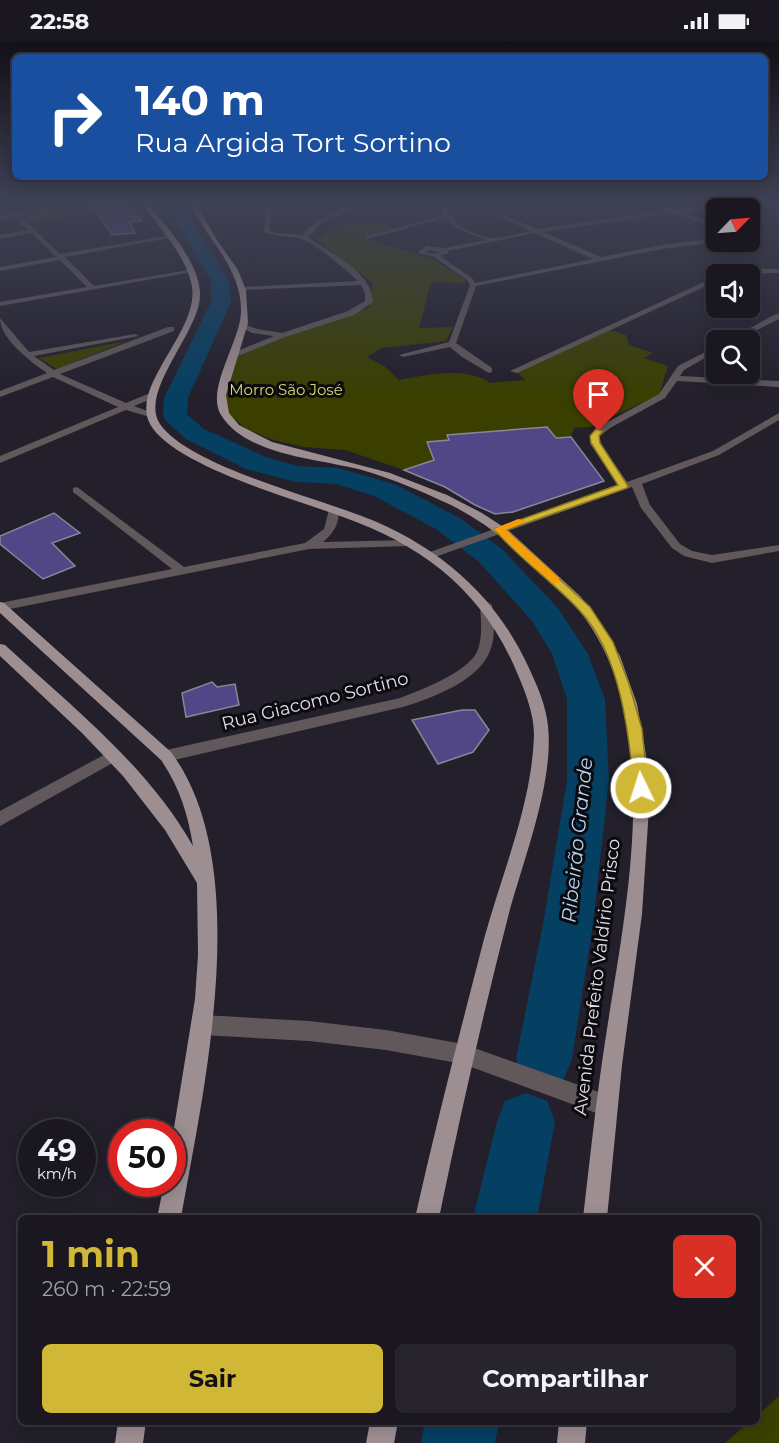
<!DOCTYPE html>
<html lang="pt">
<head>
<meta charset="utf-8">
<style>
  body { margin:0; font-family:Montserrat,sans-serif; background:#27242d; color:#f1f3f6; height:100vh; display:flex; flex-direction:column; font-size:22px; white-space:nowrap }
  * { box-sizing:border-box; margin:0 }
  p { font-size:20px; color:#9f9fa5 }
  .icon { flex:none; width:33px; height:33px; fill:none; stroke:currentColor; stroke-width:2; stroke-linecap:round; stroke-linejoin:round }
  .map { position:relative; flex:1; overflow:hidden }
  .details { position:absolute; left:18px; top:1173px; width:742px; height:210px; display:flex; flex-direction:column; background:#1a1720; border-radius:9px; box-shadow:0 3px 15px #0003,0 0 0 2px #38363e }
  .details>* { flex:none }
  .guide { position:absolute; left:12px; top:12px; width:756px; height:126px; border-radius:9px; box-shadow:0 3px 15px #0003,0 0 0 2px #38363e; background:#1a4fa0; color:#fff; overflow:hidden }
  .needle { width:39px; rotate:65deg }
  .controls { position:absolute; left:706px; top:156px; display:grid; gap:12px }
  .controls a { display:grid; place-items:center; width:54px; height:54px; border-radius:9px; background:#1a1720; box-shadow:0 3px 15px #0003,0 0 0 2px #38363e; font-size:30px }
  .speed { position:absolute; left:18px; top:1077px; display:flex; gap:12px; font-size:30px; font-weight:700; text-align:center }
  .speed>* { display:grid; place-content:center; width:78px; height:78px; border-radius:50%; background:#1a1720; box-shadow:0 3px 15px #0003,0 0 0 2px #38363e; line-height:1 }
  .speed small { font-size:15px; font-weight:400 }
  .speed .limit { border:9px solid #d22; background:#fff; color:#111 }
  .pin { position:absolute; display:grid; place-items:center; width:51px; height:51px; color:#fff; margin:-62px -26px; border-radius:50% 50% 50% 0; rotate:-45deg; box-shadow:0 0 6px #0007 }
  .pin .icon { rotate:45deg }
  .me { position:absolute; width:66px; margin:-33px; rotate:356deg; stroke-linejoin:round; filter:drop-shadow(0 0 4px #0008) }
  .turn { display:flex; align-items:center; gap:21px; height:126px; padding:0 24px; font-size:27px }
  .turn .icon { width:78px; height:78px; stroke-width:2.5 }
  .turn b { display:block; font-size:42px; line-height:51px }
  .round { display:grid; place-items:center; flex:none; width:63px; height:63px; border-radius:9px; background:#27242d }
  .summary { display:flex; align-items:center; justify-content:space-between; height:102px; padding:0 24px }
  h1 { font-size:36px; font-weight:700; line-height:45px; color:#d1b736 }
  .primary-button { display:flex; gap:12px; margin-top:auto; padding:12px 24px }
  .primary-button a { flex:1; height:69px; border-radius:9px; background:#d1b736; color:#111; font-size:24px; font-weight:700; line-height:69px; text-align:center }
  .primary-button a+a { background:#27242d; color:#f1f3f6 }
  .status { display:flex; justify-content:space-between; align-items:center; height:42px; padding:0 30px; background:#1a1720; direction:ltr }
  .status svg { height:16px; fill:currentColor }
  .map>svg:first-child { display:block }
</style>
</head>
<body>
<div class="status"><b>22:58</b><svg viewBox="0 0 49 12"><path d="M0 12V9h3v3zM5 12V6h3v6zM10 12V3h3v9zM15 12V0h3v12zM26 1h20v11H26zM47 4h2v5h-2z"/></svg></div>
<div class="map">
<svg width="779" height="1401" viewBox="0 0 779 1401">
  <rect width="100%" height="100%" fill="#231f2b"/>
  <path fill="#3a3f00" d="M 102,160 L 133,160 L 140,167 L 63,174 L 55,178 L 34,180 L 26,173 Z
    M 372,179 L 393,186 L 361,196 L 431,216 L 465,237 L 466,241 L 431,240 L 419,286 L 453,285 L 446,299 L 381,306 L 367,315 L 384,324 L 399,338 C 427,333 466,324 490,341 L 526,338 L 516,330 L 607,287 L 626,293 L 629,303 L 653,311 L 644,316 L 668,324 L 659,353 L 590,385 L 574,386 L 571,395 L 556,396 L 547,385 L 448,393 L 449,398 L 434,418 L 404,428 L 345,408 L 304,405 L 273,398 L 245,386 L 226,370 L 224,361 L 234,317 C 271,291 327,279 369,266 L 373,241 L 316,197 L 338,184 Z
    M 127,299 L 57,327 L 39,316 Z
    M 779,1354 L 779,1401 L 725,1401 L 749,1380 L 758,1380 L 758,1373 Z"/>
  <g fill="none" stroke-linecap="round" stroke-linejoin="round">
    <path fill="#053f62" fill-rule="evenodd" d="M 165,160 L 179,160 L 229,239 L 231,260 L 188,356 L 187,372 L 204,387 L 266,415 L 297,424 L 338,426 L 394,442 L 458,475 L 501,506 L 557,565 L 588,612 L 605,657 L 609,738 L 593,882 L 572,1017 L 564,1037 L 544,1045 L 524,1037 L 516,1017 L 543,882 L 567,738 L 567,657 L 552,612 L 532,579 L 479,520 L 436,487 L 374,454 L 336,442 L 296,440 L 246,427 L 186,397 L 166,379 L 163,374 L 164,356 L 211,260 L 211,239 Z
      M 526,1051 L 547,1059 L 555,1080 L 537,1176 L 473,1176 L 497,1080 L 505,1059 Z
      M 425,1380 L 499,1380 L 495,1401 L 421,1401 Z"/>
  </g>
  <path fill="#524786" stroke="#888796" stroke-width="1.5" d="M 126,160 L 141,179 L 130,180 L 135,191 L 112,193 L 91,163 Z
    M 547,385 L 556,396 L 571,395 L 604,439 L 513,470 L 495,472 L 475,463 L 445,445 L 404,428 L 434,418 L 427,400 L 449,398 L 447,393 Z
    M 54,471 L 80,491 L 52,501 L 75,524 L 43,537 L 0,502 L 0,494 Z
    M 212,640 L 217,645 L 235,642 L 239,663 L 186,675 L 182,651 Z
    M 462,668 L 475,668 L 489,688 L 473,710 L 438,722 L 412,678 Z"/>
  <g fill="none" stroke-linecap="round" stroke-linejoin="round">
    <path fill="#60585a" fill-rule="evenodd" d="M 82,160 L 92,160 L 20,174 L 60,212 L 172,193 L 175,195 L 65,215 L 94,244 L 189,228 L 192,230 L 0,264 L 0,260 L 87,245 L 60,218 L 0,229 L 0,225 L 56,215 L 32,191 L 0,197 L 0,193 L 28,188 L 15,175 L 0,178 L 0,174 Z
      M 267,160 L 272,160 L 269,188 L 277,191 L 303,193 C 312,179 348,160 364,160 L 324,180 L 308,195 C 330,211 372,229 373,260 L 354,273 L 285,295 L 233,316 L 230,316 L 230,312 L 274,294 L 252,291 L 241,285 L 241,281 L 257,287 L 282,291 L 348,269 L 365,259 L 365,251 L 361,243 L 241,248 L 243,245 L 358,239 C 349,230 312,199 301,197 C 288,194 277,195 264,190 Z
      M 441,160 L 445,160 C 450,182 470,192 492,196 C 503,197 519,191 530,189 L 502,176 L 504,173 L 537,187 L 668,168 L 649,160 L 655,160 L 675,167 L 739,160 L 681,170 L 717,183 L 717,187 L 674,171 L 543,190 L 601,215 L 662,203 L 717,196 L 718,200 L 662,207 L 476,244 L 456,301 L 492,326 L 492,330 L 489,331 L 462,315 L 450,305 L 403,315 L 399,313 L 449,300 L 470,243 L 467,238 L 434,215 L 419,211 L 419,209 L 427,204 L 444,206 L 486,198 L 458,187 L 445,176 L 367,197 L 364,195 L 443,173 ZM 535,191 L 593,217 L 475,241 L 472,236 L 440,214 L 448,211 L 448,209 ZM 428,208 L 441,210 L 432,212 L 426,210 Z
      M 744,226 L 779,227 L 779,231 L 722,232 Z
      M 717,234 L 717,239 L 517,331 L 510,329 Z
      M 776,272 L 779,272 L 779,277 L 737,298 L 728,298 Z
      M 0,276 L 29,310 L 135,292 L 139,294 L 34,314 L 54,328 L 168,285 L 174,285 L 174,289 L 60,332 L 126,361 L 150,351 L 156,351 L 156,355 L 134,364 L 155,372 L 150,375 L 126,368 L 0,421 L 0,414 L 118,365 L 53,335 L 0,355 L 0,349 L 47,331 C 31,320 0,297 0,276 Z
      M 717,304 L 717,309 L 684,328 L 680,334 L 779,339 L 779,345 L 677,339 L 665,356 L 610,386 L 599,395 L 600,401 L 627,440 L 713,409 L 779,371 L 779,378 L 719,413 L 642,442 L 650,463 L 680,502 L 692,509 L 712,513 L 779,503 L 779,509 L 712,521 L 684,514 L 672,506 L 641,466 L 632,445 L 435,515 L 427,515 L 427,511 L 618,443 L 590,401 L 591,392 L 604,382 L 659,352 L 678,324 Z
      M 77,445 L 184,525 L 305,501 L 324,487 L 329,468 L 334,465 L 339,468 C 339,482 334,491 323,500 L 410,498 L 416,501 L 410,504 L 309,507 L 0,569 L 0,561 L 172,527 L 73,450 L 73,446 Z
      M 486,559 L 492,563 C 493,577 496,592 491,606 C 482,638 432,656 403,665 L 166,720 L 161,718 L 158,714 L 161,710 L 166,708 L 400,656 C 421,648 466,631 477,610 C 483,596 481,578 480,563 Z
      M 113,708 L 118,710 L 121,714 L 118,718 L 0,784 L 0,769 Z
      M 203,973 L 309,979 L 386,988 L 463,1002 L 607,1053 L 615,1056 L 618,1064 L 615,1072 L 607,1075 L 463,1022 L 386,1008 L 309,999 L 203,993 L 196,990 L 193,983 L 196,976 Z"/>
    <path fill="#9d8e91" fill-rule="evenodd" d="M 141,160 L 146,160 C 165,182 200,221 200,252 C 201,289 138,349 160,382 C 190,426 328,458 379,481 C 446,511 497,557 528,624 C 537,643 546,663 548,684 C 554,740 524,816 509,871 C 483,972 460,1074 439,1176 L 415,1176 C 436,1082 460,990 484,897 C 502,831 532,762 534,693 C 534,670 524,647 515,626 C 481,548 422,503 343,475 C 298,458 173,424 150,382 C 129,342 204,286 191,240 C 183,209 158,185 141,160 Z
      M 190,160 L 195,160 L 217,198 L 238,228 L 246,248 L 248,281 L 226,353 L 229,371 L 239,383 L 272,400 L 390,431 L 447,453 L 482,471 L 508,488 L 580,554 L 593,570 L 620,614 L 637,662 L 646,713 L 649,766 L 642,872 L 622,1023 L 607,1176 L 583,1176 C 590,1117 596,1058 605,1000 C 625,867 671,671 572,560 C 536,523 497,486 451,463 C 423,450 393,437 362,428 C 321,417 246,414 221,373 C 205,347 241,299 241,269 C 242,226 206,197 190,160 Z
      M 0,560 L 4,561 L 171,710 C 255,823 204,1046 181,1176 L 157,1176 L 164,1142 L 172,1142 L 172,1098 L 195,957 L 198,913 L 197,841 L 165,788 L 123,734 L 82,691 L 0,614 L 0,602 L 5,603 C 71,664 148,724 193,804 C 188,772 179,744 161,718 L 0,571 Z
      M 118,1380 L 146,1380 L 143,1401 L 115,1401 Z
      M 370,1380 L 398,1380 L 394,1401 L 366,1401 Z
      M 559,1380 L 587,1380 L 585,1401 L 557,1401 Z"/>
  </g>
  <linearGradient id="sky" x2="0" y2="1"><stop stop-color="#131118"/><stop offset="0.45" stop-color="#3f4255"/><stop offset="1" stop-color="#3f4255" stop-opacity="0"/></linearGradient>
  <rect width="779" height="356" fill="url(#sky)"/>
  <path fill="#d1b736" stroke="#887723" stroke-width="1.5" d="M 596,387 L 603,389 L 599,394 L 600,401 L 628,444 L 627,446 L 506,488 L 590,565 L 613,600 L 629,642 L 642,687 L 648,746 L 646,750 L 636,750 L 634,746 C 629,691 620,611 580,569 C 554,540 519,517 494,487 L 618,443 L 591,401 L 590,394 Z"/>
  <path fill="#f59e0b" d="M 518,477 L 527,479 L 506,488 L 559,536 L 559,541 L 552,541 L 494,487 Z"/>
  <g text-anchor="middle" stroke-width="6" stroke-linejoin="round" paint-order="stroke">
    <g font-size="15" fill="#cfdb72" stroke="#0c0a0f">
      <text x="286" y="353">Morro São José</text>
    </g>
    <g font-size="18" fill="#e2e0e8" stroke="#0c0a0f">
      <text transform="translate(315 659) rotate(-14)" y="6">Rua Giacomo Sortino</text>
      <text transform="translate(597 935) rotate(-83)" y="6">Avenida Prefeito Valdírio Prisco</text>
    </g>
    <g font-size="20" font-style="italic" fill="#b3d5f0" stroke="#0c0a0f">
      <text transform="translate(577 798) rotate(-84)" y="7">Ribeirão Grande</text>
    </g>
  </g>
</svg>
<div class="controls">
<a><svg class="needle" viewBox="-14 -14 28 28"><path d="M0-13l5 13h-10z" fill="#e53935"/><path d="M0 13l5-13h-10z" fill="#9f9fa5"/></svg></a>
<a><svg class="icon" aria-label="sound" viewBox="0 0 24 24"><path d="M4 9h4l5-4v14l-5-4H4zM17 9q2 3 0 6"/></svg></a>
<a><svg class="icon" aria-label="search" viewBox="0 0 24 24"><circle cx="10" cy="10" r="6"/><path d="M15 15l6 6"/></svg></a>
</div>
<div class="speed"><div>49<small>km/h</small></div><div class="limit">50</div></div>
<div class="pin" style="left:599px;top:389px;background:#d93025"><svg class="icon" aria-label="arrive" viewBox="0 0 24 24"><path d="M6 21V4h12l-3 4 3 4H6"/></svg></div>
<svg class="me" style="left:641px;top:746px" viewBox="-20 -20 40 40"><circle r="17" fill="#d1b736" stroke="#fff" stroke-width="3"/><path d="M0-11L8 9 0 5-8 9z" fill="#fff"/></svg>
<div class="guide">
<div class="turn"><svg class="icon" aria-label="right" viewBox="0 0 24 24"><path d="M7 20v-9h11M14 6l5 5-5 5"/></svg><div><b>140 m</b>Rua Argida Tort Sortino</div></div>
</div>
<section class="details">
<div class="summary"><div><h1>1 min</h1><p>260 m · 22:59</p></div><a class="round" style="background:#d93025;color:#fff"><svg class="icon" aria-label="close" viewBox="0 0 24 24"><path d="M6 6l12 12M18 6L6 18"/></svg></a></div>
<div class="primary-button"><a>Sair</a><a>Compartilhar</a></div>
</section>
</div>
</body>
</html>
